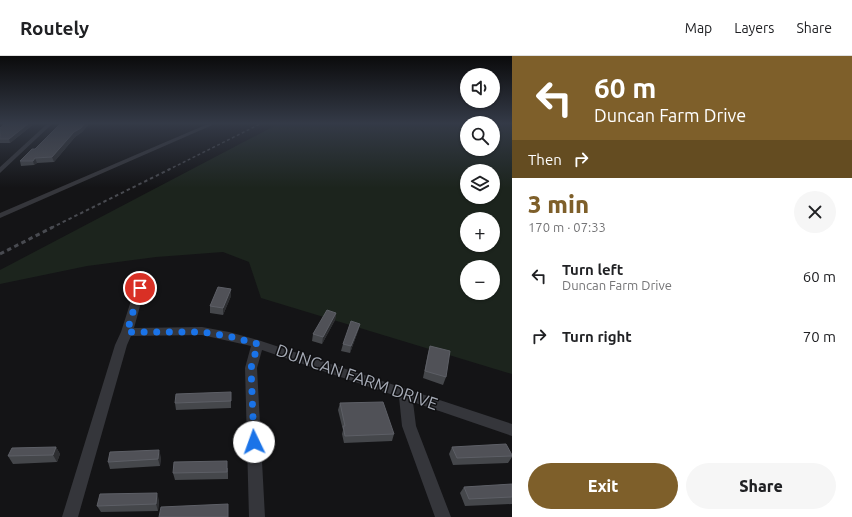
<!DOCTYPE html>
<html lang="en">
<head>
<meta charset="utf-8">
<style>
  body { margin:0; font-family:Ubuntu,sans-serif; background:#f6f6f6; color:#202124; height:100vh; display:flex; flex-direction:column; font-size:15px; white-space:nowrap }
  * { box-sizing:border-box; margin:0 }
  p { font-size:13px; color:#757577 }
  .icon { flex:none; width:22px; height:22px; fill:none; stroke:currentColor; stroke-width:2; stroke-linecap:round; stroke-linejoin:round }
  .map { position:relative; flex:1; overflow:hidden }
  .drawer { display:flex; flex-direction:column; background:#fff; width:340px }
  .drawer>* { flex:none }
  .hud { background:#7e5f2a; color:#fff; overflow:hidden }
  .tools { position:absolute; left:460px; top:12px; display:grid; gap:8px }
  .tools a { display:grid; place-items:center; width:40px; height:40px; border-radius:50%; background:#fff; box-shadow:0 1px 3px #0004; font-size:20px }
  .pin { position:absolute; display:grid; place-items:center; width:34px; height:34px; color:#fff; margin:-17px; border:2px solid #fff; border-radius:50%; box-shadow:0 1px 4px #0007 }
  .me { position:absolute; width:44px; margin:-22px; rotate:357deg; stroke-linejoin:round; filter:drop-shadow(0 0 3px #0008) }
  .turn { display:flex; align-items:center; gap:14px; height:84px; padding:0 16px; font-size:18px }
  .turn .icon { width:52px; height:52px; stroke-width:2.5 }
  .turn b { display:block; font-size:28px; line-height:34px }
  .then { display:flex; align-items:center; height:38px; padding:0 16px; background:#0003; gap:8px; font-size:15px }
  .round { display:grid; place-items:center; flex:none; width:42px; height:42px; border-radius:21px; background:#f6f6f6 }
  .headline { display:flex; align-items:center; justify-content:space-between; height:68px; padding:0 16px }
  h1 { font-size:24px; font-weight:800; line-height:30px; color:#7e5f2a }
  .button { display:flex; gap:8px; margin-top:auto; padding:8px 16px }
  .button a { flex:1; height:46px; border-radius:24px; background:#7e5f2a; color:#fff; font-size:16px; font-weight:800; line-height:46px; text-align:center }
  .button a+a { background:#f6f6f6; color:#202124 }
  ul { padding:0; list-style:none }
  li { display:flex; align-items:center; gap:12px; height:60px; padding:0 16px }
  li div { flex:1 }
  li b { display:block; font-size:15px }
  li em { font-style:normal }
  header { display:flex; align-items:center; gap:24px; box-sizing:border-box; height:56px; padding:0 20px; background:#fff; border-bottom:1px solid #e0e0e0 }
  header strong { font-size:19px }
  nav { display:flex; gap:22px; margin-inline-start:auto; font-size:14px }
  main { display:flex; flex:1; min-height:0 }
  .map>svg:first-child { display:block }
</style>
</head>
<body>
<header>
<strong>Routely</strong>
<nav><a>Map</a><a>Layers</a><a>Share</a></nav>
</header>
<main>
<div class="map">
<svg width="512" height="461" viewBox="0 0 512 461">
  <rect width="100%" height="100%" fill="#141416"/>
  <path fill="#1c241d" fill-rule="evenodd" d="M 280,67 L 467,67 L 467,93 L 493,93 L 493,67 L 512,67 L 512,318 L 261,242 L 249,206 L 223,196 L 156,201 L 87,210 L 0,228 L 0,214 ZM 467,115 L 493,115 L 493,141 L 467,141 ZM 467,163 L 493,163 L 493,189 L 467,189 ZM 467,211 L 493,211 L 493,237 L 467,237 Z"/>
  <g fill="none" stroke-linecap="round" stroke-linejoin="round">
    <path fill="#35363b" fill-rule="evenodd" d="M 48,67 L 53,67 L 0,117 L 0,111 Z
      M 210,67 L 217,67 L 0,162 L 0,157 Z
      M 140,229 L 145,232 L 134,272 L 202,271 L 229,276 L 258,284 L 512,368 L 512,380 L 413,346 L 416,370 L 451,461 L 435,461 L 402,370 L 399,341 L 262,294 L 257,312 L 265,461 L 249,461 L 245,312 L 251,290 L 202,279 L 131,280 L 127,289 L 78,461 L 62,461 L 115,289 L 121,276 L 135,232 Z"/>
    <path stroke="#484a50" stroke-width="1.5" stroke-dasharray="3 2.5" stroke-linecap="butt" d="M 168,114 L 262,67"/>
    <path stroke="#484a50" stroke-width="2" stroke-dasharray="3.5 3" stroke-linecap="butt" d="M 51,172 L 170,113"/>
    <path stroke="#484a50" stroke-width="3" stroke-dasharray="4.5 3.5" stroke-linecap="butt" d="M 0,198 L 53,171"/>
  </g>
  <path fill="#45474b" d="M 2,67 L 35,67 L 10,87 L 0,87 L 0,72 L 3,70 Z
    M 61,67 L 90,67 L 82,76 L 75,81 L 54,106 L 37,107 L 34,109 L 21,110 L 20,105 L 35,93 Z
    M 231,240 L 223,259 L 210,257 L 210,250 Z
    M 336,257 L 335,264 L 322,288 L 312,285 L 313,278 Z
    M 360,268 L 358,275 L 350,297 L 341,295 L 343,288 Z
    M 430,290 L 446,321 L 443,329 L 423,322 L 428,297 Z
    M 231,343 L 231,352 L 176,354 L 175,347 Z
    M 340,347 L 394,378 L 392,385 L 344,387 L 342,378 L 343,374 L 338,354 Z
    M 56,391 L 60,398 L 57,406 L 13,408 L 8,400 Z
    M 452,391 L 512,399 L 512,401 L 508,407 L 453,409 L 449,398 Z
    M 161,401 L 160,410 L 110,413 L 108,406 Z
    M 228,412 L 228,423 L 175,424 L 173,417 Z
    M 512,428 L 512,448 L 465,450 L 460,437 L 464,431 Z
    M 159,444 L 158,455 L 101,456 L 97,450 Z"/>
  <path fill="#2d2e31" d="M 29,67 L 35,67 L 10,87 L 9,83 Z
    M 85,67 L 90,67 L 82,76 L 75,81 L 54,106 L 52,101 L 74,76 Z
    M 35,102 L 37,107 L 34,109 L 33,105 Z
    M 231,233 L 231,240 L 223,259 L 223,252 Z
    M 336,257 L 335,264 L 322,288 L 323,281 Z
    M 360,268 L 358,275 L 350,297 L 351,290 Z
    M 56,391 L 60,398 L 57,406 L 53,399 Z
    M 159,394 L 161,401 L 160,410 L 158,403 Z
    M 157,437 L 159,444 L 158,455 L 156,448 Z"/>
  <path fill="#505157" stroke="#5d5f66" d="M 2,67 L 29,67 L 9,83 L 0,83 L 0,72 L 6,67 Z
    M 61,67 L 85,67 L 81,72 L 74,76 L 52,101 L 35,102 L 33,105 L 20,105 L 32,93 L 35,93 Z
    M 218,231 L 231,233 L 223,252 L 210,250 Z
    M 327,254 L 336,257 L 323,281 L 313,278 Z
    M 351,265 L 360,268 L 351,290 L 343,288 Z
    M 430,290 L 450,295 L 446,321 L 425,315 Z
    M 231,336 L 231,345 L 175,347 L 176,338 Z
    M 383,346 L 394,378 L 345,380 L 343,370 L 345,370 L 340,347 Z
    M 506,388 L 512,399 L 512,400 L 457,402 L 452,391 Z
    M 56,391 L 53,399 L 8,400 L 12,392 Z
    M 159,394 L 158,403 L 108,406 L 110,396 Z
    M 227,405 L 227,416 L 173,417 L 174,406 Z
    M 512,428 L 512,441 L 469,443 L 464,431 Z
    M 157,437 L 156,448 L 97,450 L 100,438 Z
    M 228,448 L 228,461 L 159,461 L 161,451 Z"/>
  <linearGradient id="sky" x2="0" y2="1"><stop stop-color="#0b0b0c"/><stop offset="0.51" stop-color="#343a47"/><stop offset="1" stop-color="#343a47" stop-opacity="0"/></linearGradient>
  <rect width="512" height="132" fill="url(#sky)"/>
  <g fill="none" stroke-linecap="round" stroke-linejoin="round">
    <path stroke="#1a73e8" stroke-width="7" stroke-dasharray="0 12.6" d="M 140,232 L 127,276 L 202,276 L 228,280 L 258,288 L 251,312 L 254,386"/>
  </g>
  <g text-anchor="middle" stroke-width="3" stroke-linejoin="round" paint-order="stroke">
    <g font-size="17" fill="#a6abb6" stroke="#0f0f11">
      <text transform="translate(357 321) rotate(19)" y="6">DUNCAN FARM DRIVE</text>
    </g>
  </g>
</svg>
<div class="tools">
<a><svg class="icon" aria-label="sound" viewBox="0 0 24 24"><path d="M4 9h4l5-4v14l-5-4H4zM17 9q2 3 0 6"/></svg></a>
<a><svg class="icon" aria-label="search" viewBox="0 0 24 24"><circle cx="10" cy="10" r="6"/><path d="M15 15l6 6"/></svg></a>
<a><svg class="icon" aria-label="layers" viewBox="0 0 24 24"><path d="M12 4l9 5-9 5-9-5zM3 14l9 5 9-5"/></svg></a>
<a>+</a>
<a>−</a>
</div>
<div class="pin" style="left:140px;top:232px;background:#d93025"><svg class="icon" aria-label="arrive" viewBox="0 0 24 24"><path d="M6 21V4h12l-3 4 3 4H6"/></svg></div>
<svg class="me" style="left:254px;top:386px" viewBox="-20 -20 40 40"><circle r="19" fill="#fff"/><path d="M0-13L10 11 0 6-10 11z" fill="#1a73e8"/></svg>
</div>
<section class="drawer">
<div class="hud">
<div class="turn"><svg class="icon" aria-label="left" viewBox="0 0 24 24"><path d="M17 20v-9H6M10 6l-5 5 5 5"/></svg><div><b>60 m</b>Duncan Farm Drive</div></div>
<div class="then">Then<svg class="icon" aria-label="right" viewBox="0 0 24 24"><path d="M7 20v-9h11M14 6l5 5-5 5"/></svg></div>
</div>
<div class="headline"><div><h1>3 min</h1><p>170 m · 07:33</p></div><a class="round"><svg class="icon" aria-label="close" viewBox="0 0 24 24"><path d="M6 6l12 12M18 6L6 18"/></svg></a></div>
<ul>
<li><svg class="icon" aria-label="left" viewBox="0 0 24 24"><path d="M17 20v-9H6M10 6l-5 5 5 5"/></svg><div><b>Turn left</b><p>Duncan Farm Drive</p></div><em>60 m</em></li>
<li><svg class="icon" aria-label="right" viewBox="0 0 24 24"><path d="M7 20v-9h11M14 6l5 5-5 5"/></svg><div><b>Turn right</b></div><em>70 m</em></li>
</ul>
<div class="button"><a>Exit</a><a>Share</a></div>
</section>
</main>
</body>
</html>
